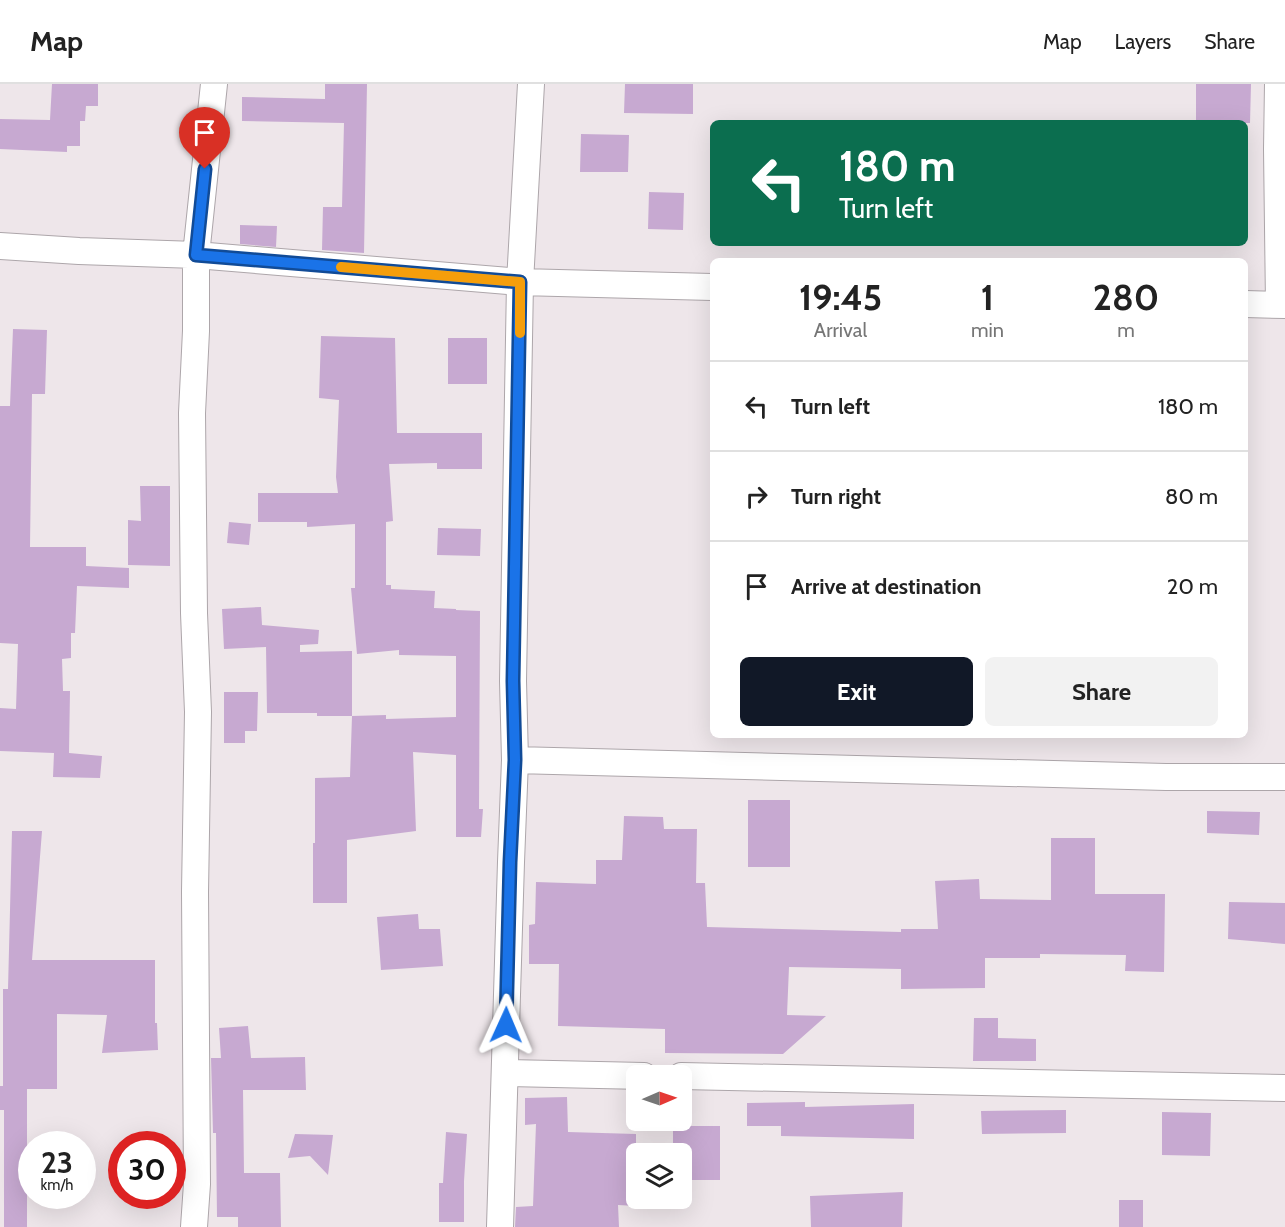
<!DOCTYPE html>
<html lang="en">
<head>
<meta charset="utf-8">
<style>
  body { margin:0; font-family:Cabin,sans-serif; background:#f2f2f2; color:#222; height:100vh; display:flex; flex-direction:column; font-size:22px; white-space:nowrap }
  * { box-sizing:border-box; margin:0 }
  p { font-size:20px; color:#767676 }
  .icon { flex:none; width:33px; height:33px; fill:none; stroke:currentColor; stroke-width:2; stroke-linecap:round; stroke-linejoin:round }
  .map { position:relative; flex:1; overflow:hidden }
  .panel { position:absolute; left:710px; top:174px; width:538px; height:480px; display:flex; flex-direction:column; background:#fff; border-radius:9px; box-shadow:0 6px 24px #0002 }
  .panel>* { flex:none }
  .hud { position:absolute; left:710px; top:36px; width:538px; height:126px; border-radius:9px; box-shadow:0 6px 24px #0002; background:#0b6e4f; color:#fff; overflow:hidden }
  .needle { width:39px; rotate:88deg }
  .tools { position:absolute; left:626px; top:981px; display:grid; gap:12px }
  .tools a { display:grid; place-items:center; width:66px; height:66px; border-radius:9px; background:#fff; box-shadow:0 6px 24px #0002; font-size:30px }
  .speed { position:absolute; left:18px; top:1047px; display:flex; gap:12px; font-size:30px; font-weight:700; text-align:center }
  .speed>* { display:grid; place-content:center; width:78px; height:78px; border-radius:50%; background:#fff; box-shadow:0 6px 24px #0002; line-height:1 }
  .speed small { font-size:15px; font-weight:400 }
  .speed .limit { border:9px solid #d22; background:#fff; color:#111 }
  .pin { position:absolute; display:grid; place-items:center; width:51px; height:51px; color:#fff; margin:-62px -26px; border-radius:50% 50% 50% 0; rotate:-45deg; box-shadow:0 0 6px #0007 }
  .pin .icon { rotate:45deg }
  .me { position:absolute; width:66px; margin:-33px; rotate:1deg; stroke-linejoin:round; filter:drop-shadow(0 0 4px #0008) }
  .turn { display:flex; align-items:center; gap:21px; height:126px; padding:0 30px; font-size:27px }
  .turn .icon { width:78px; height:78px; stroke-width:2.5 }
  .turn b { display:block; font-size:42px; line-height:51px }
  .eta { display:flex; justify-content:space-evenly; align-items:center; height:102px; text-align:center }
  .eta b { font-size:36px; font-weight:700; line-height:42px }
  .cta { display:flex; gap:12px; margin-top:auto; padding:12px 30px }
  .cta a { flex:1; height:69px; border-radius:9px; background:#111827; color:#fff; font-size:24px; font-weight:700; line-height:69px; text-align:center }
  .cta a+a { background:#f2f2f2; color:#222 }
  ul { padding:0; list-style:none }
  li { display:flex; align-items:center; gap:18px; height:90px; padding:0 30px; border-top:2px solid #e0e0e0 }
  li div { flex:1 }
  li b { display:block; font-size:22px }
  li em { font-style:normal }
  header { display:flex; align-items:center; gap:36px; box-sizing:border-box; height:84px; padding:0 30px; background:#fff; border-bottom:2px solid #e0e0e0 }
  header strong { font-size:28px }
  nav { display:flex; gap:33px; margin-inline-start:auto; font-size:21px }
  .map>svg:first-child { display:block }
</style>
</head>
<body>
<header>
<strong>Map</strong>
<nav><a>Map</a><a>Layers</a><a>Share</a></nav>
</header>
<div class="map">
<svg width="1285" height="1143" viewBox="0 0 1285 1143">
  <rect width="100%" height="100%" fill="#eee6ea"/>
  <path fill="#c7a9d1" d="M 52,0 L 98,0 L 98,22 L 86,22 L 85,37 L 80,37 L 80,62 L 67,62 L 67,68 L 0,65 L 0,35 L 50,36 Z
    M 325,0 L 367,0 L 364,169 L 322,166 L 323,123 L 342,123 L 344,39 L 242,37 L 242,13 L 325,15 Z
    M 625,0 L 693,0 L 693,30 L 624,29 Z
    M 1196,0 L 1251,0 L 1250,39 L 1196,39 Z
    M 581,50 L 629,51 L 628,88 L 580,88 Z
    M 649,108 L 684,109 L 683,146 L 648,145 Z
    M 240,141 L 277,142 L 276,163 L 240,160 Z
    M 13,245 L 47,246 L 45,310 L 32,310 L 30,463 L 86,463 L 86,482 L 129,484 L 129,504 L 77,502 L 75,549 L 71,549 L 71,574 L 62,575 L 63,607 L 70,607 L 69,669 L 102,672 L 100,694 L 53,693 L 54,669 L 0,667 L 0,624 L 16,625 L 18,560 L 0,559 L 0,322 L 10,322 Z
    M 321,252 L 395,254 L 397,349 L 482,349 L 482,385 L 437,385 L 437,379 L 389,380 L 393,437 L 386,438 L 386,501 L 391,501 L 391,505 L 435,507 L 434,524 L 456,525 L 456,526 L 480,527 L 479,725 L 483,725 L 481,753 L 456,753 L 456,671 L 413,668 L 416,747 L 347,756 L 347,819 L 313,819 L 313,759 L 315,759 L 315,694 L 350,693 L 352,632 L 386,631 L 386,635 L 456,633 L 456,572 L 399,571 L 399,566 L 357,570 L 351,504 L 355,504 L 355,440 L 307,443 L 307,438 L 258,438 L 258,409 L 338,409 L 336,393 L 339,316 L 319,314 Z
    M 448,254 L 487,254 L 487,300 L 448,300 Z
    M 140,402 L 170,402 L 170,482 L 128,481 L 128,436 L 141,437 Z
    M 229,438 L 251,440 L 249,461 L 227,459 Z
    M 438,444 L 481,445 L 480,472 L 437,471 Z
    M 261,523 L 262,541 L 319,546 L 318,560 L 300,561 L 300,568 L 352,567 L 352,632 L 317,632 L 317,629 L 267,629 L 266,563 L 224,565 L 222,525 Z
    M 224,608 L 258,608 L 257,647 L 245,647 L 245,659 L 224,659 Z
    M 748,716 L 790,716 L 790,783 L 748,783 Z
    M 1207,727 L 1260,728 L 1259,751 L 1207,749 Z
    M 624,732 L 663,733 L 664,745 L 697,745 L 696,799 L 705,799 L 707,843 L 901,848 L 901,845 L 938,845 L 935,797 L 979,795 L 980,815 L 1051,816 L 1051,754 L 1095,754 L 1095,810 L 1165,810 L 1164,888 L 1125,887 L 1126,871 L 1040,870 L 1040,874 L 985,874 L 985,904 L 901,905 L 901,885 L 789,883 L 787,931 L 826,932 L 783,970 L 665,969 L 665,945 L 558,942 L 559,880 L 529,880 L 529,841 L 535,840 L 536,798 L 596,800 L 596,776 L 622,776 Z
    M 12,747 L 42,747 L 32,876 L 155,876 L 155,939 L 157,939 L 158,966 L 102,969 L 107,931 L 57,930 L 57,1005 L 27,1005 L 27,1143 L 4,1143 L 4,1026 L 0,1026 L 0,1002 L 3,1002 L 3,905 L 8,905 Z
    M 1229,818 L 1285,819 L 1285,860 L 1228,855 Z
    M 418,830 L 419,845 L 440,845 L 443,882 L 381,886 L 377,833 Z
    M 974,934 L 998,934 L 998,954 L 1036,955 L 1036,977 L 973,977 Z
    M 248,942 L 251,974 L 305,973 L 306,1006 L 243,1006 L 244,1089 L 280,1089 L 281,1143 L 238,1143 L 238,1133 L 217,1133 L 216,1049 L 213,1049 L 211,974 L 221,974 L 219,944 Z
    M 567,1013 L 568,1048 L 636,1050 L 636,1122 L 618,1121 L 619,1143 L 515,1143 L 516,1123 L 533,1122 L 536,1040 L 525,1041 L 525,1014 Z
    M 805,1018 L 805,1023 L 914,1020 L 914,1055 L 781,1052 L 781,1042 L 747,1042 L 747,1019 Z
    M 1066,1026 L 1066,1049 L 982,1050 L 981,1027 Z
    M 1162,1028 L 1211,1029 L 1210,1072 L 1162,1071 Z
    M 673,1042 L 720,1042 L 720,1096 L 681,1096 L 681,1070 L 673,1070 Z
    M 446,1048 L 467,1050 L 464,1097 L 464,1138 L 439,1138 L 439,1099 L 443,1099 Z
    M 295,1050 L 333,1051 L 328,1091 L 310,1072 L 288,1074 Z
    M 903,1108 L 902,1143 L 811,1143 L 810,1112 Z
    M 1119,1116 L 1143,1116 L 1143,1143 L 1119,1143 Z"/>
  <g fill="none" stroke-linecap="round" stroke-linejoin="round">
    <g stroke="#ada6aa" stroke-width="28">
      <path id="street" d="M 1278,0 L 1277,65 L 1279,221
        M 0,162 L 79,167 L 196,171 L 214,0
        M 1245,220 L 1285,221
        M 515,676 L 1166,693 L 1285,693
        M 505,989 L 644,992
        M 681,992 L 1285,1004
        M 194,1143 L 197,1100 L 195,808 L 198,628 L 194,529 L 192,329 L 196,247 L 196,171 L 520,198 L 712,203
        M 500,1143 L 511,778 L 515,676 L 513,597 L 520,198 L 531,0"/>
    </g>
    <use href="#street" stroke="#fff" stroke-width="26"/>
  </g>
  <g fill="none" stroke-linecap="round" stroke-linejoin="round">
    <g stroke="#114b97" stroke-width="15">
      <path id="route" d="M 205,85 L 196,171 L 520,198 L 513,597 L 515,676 L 510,778 L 506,941"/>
    </g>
    <use href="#route" stroke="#1a73e8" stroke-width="10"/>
    <path stroke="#f59e0b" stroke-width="10" d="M 341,183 L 520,198 L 520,249"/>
  </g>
</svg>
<div class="tools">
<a><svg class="needle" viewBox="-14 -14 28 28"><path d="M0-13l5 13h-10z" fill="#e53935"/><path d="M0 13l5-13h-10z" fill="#767676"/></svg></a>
<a><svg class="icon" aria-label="layers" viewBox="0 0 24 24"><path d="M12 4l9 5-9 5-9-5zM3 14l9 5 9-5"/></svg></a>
</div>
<div class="speed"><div>23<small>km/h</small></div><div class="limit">30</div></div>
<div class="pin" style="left:205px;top:85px;background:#d93025"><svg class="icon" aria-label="arrive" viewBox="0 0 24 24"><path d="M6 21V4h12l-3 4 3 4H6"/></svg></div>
<svg class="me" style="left:506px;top:941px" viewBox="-20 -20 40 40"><path d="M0-17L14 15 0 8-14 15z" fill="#1a73e8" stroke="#fff" stroke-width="4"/></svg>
<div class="hud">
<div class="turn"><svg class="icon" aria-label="left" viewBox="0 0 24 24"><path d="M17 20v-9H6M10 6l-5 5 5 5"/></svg><div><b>180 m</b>Turn left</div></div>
</div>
<section class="panel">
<div class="eta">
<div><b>19:45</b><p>Arrival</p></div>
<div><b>1</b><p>min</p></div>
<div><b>280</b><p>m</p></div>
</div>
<ul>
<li><svg class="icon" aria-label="left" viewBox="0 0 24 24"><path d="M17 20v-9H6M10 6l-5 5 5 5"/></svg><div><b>Turn left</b></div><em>180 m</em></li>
<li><svg class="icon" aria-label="right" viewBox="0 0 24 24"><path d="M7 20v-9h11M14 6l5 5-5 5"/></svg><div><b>Turn right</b></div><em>80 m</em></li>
<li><svg class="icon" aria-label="arrive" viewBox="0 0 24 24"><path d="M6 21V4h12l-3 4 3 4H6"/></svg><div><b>Arrive at destination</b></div><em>20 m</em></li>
</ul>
<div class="cta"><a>Exit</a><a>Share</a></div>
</section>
</div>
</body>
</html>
